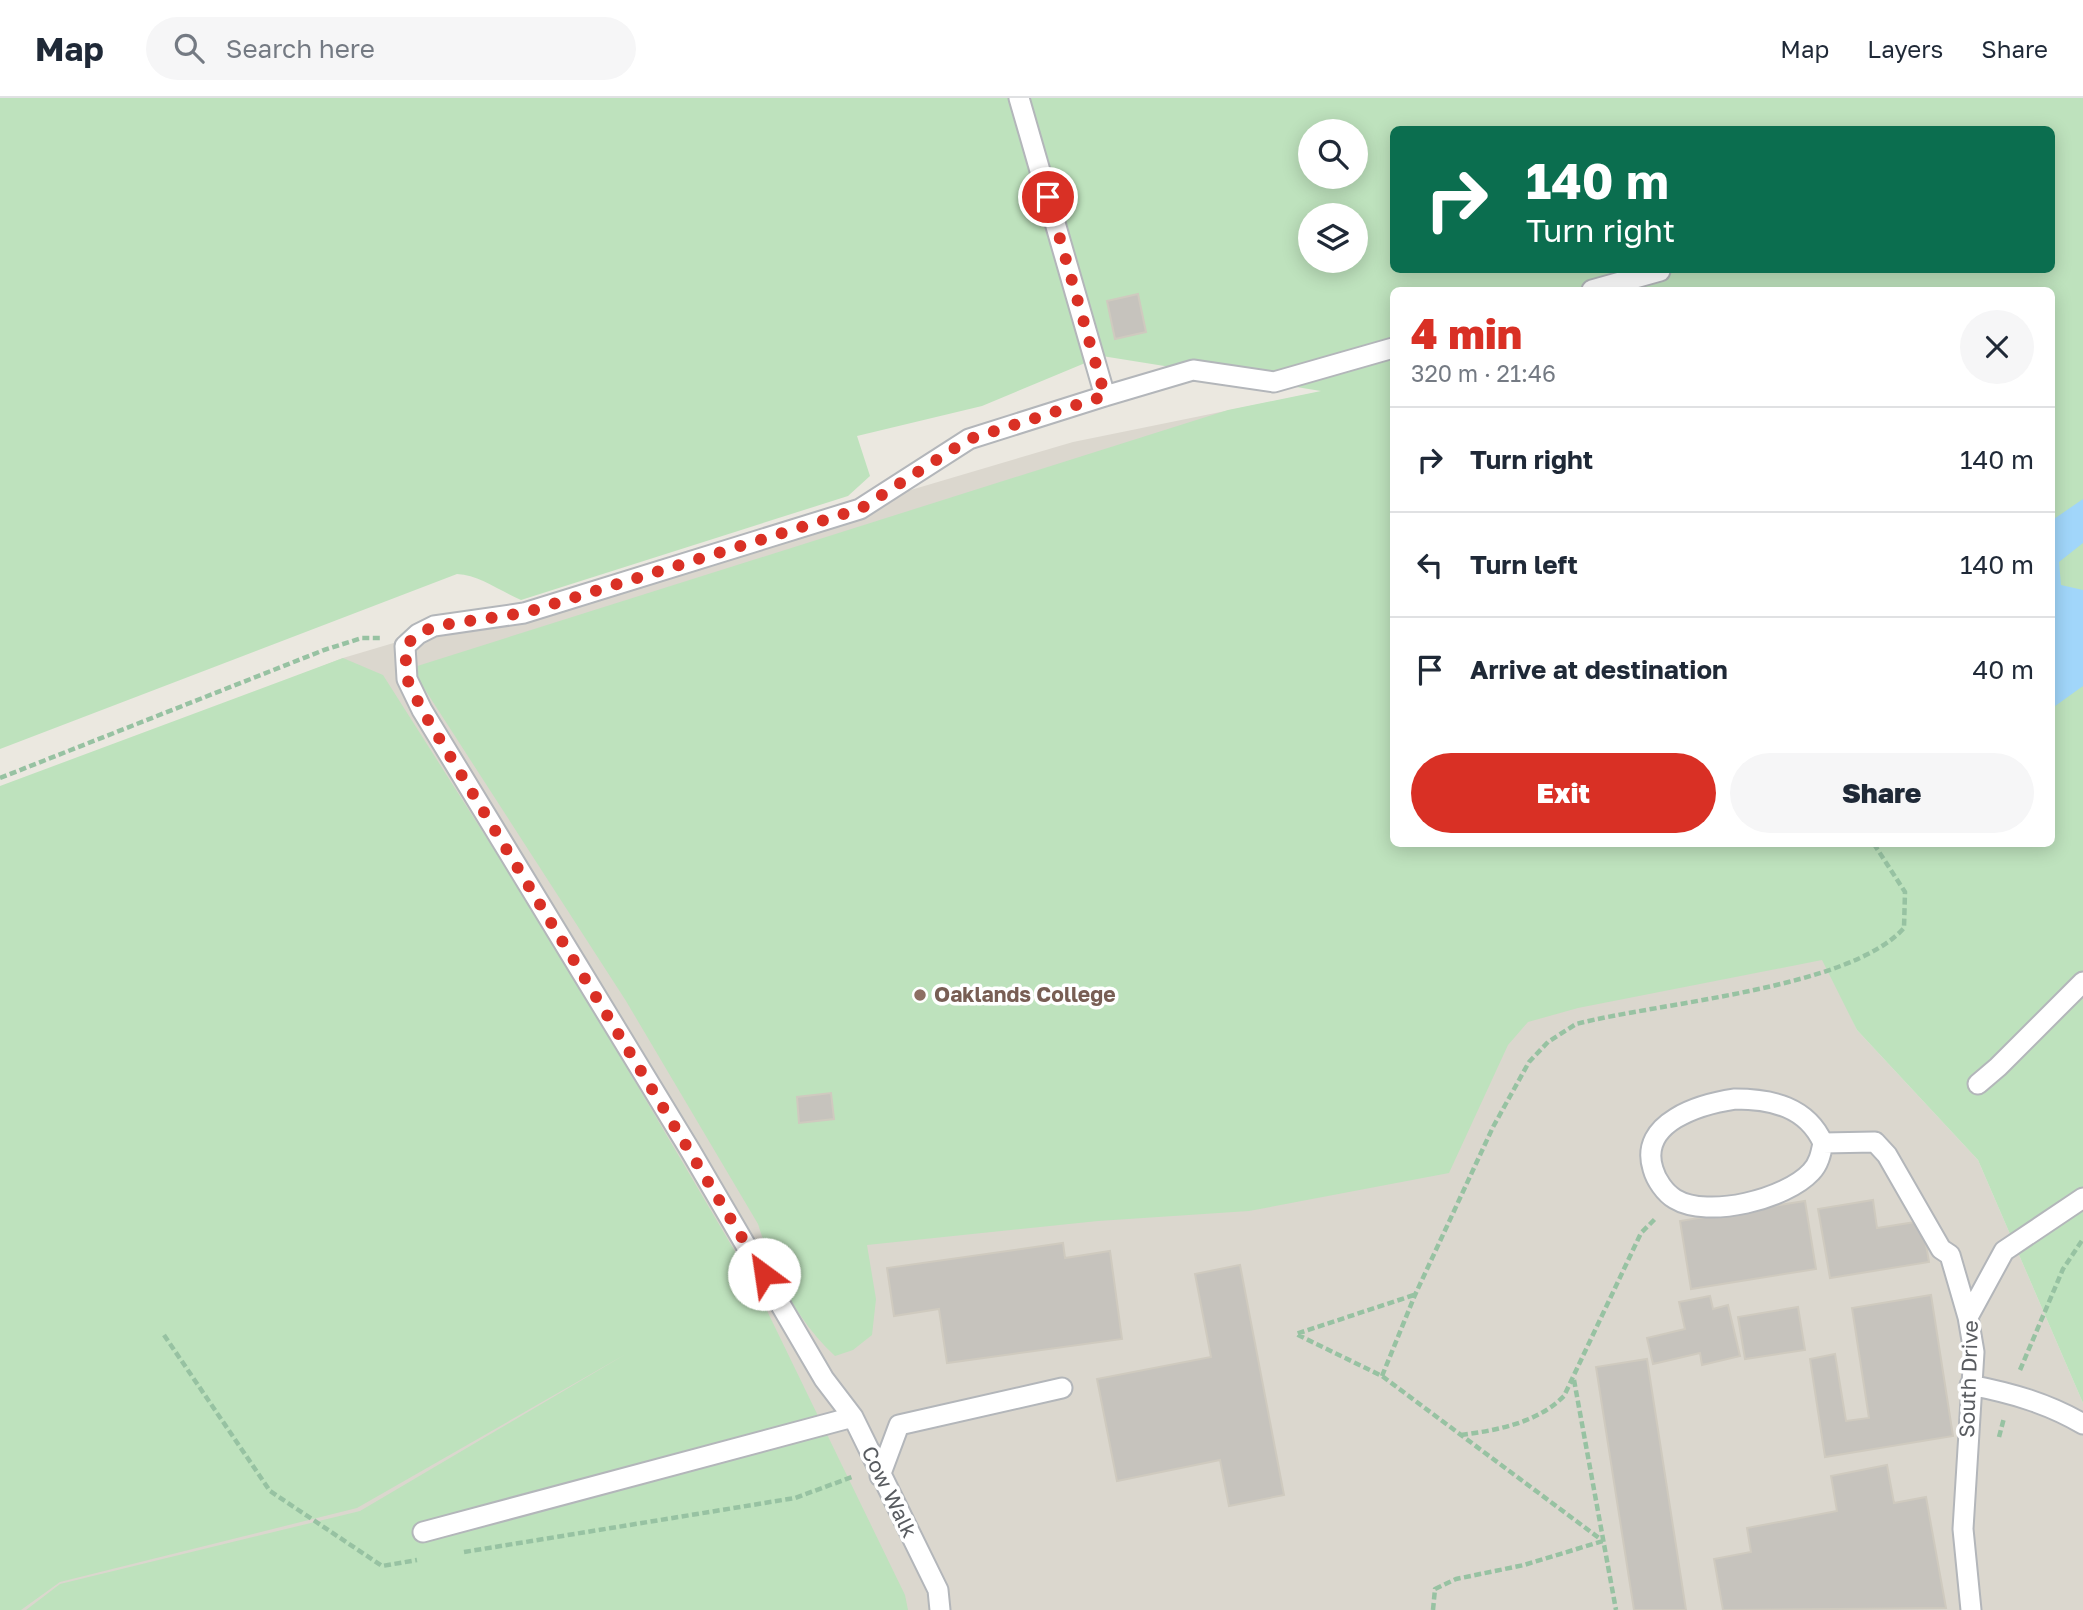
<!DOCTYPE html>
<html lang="en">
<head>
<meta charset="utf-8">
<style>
  body { margin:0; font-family:"Golos Text",sans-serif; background:#f6f6f7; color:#1f2937; height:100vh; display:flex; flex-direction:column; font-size:26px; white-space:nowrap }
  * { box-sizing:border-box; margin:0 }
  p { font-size:23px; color:#747a83 }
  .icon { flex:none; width:38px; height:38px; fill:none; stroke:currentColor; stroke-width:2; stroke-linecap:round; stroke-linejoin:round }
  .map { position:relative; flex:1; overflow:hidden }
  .details { position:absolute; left:1390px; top:189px; width:665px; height:560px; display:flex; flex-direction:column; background:#fff; border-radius:10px; box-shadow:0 4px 18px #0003 }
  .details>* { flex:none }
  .top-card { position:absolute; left:1390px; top:28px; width:665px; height:147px; border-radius:10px; box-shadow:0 4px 18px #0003; background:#0b6e4f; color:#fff; overflow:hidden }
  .fabs { position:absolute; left:1298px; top:21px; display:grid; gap:14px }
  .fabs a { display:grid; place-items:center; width:70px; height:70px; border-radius:50%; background:#fff; box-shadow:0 4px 18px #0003; font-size:35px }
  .pin { position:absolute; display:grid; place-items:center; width:60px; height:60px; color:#fff; margin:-30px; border:4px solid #fff; border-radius:50%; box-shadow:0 2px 7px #0007 }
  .me { position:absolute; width:77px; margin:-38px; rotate:329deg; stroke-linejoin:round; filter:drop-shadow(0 0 5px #0008) }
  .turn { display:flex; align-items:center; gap:24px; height:147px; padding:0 21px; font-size:32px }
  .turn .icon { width:91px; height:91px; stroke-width:2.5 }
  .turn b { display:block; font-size:49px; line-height:60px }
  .round { display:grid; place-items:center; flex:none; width:74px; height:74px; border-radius:37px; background:#f6f6f7 }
  .summary { display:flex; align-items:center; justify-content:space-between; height:119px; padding:0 21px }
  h1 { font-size:42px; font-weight:800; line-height:52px; color:#d93025 }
  .cta { display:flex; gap:14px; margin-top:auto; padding:14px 21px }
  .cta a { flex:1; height:80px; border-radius:42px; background:#d93025; color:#fff; font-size:28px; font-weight:800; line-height:80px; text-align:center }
  .cta a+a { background:#f6f6f7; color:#1f2937 }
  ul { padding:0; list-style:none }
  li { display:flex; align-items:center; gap:21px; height:105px; padding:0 21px; border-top:2px solid #e0e1e3 }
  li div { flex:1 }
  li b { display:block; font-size:26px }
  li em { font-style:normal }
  header { display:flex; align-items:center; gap:42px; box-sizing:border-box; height:98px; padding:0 35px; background:#fff; border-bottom:2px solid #e0e1e3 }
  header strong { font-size:33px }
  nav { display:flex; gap:38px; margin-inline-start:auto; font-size:24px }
  .search { width:490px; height:63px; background:#f6f6f7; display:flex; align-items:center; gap:18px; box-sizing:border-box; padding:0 24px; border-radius:38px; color:#747a83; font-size:26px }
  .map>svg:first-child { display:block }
</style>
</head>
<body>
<header>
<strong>Map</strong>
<div class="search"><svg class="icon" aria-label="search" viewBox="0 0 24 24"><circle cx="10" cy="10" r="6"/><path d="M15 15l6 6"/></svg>Search here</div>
<nav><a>Map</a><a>Layers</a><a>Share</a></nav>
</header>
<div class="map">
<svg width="2083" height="1512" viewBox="0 0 2083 1512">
  <rect width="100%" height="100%" fill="#ebe8e0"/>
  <path fill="#dbd7ce" d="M 1324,293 L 1393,746 L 1773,746 L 1857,932 L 1978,1062 L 2083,1305 L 2083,1512 L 0,1512 L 0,694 L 343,560 L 1073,344 Z"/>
  <path fill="#bee2bd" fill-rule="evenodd" d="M 0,0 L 2083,0 L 2083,1305 L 1978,1062 L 1857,932 L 1822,862 L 1578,910 L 1528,924 L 1508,947 L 1449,1075 L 1249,1113 L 1098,1123 L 867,1147 L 876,1201 L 872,1237 L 853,1252 L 835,1258 C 797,1223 773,1175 758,1126 L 626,903 L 411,570 L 1228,312 L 1321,293 L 1102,258 L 982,308 L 857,338 L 870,378 L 848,398 L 521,502 C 500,493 479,477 457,476 L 0,651 ZM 1393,32 L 2051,32 L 2051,172 L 1393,172 ZM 1311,33 L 1356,33 L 1356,79 L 1311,79 ZM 1311,117 L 1356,117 L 1356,163 L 1311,163 ZM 1393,192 L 2051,192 L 2051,746 L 1393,746 Z
    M 343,560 L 383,577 L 603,923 L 630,975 L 753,1184 L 905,1497 L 908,1512 L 26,1512 L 60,1486 L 360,1413 L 626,1256 L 357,1410 L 60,1484 L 21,1512 L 0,1512 L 0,688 Z"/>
  <path fill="#a1d6fa" d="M 2083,401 L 2083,445 L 2059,464 L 2061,487 L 2083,492 L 2083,588 L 2051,611 L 2051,423 Z"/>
  <path fill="#c6c3bd" stroke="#cfcabf" stroke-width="2" d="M 1138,196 L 1146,234 L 1115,241 L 1107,203 Z
    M 831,995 L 834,1021 L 799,1025 L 797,999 Z
    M 1873,1102 L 1877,1130 L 1922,1123 L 1929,1164 L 1830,1180 L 1818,1111 Z
    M 1805,1103 L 1816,1171 L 1691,1191 L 1680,1123 Z
    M 1063,1145 L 1065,1160 L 1110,1153 L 1122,1241 L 947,1265 L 939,1211 L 894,1218 L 887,1170 Z
    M 1240,1167 L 1284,1397 L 1229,1408 L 1220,1362 L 1117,1383 L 1097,1281 L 1211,1259 L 1195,1176 Z
    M 1931,1197 L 1953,1338 L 1825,1359 L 1810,1261 L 1835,1256 L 1846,1323 L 1869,1320 L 1852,1210 Z
    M 1710,1198 L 1713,1211 L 1728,1207 L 1740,1258 L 1702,1267 L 1700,1255 L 1653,1266 L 1647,1240 L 1685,1231 L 1679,1204 Z
    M 1798,1209 L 1805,1252 L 1745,1261 L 1738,1219 Z
    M 1647,1261 L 1686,1512 L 1634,1512 L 1596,1269 Z
    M 1887,1367 L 1894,1405 L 1926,1399 L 1946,1510 L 1723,1512 L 1714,1461 L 1751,1454 L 1747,1430 L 1837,1413 L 1831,1378 Z"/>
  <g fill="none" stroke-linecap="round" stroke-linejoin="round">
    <g stroke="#b3b6ba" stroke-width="23">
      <path id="lane" d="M 1019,0 L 1105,298
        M 1592,192 L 1660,173
        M 1978,986 L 1998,969 L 2083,884
        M 1735,1001 C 1772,1001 1807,1009 1823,1045 C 1821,1055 1819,1066 1811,1074 C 1786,1101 1708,1121 1675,1101 C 1665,1095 1656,1082 1653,1071 C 1638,1024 1701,1006 1735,1001 Z
        M 1823,1045 L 1875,1044 L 1887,1057 L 1941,1151 L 1950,1157 L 1968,1219
        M 1970,1287 C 2011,1295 2047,1305 2083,1326
        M 880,1378 L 899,1327 L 1062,1290
        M 423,1434 L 853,1319
        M 940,1512 L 938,1492 L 853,1319 L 824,1281 L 690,1052 L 422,612 L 407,581 L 405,548 L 418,536 L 434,528 L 524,515 L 860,411 L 969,341 L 1105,298 L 1193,272 L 1274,284 L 1393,250
        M 1971,1512 L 1963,1431 L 1974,1254 L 1968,1219 L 2004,1153 L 2083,1100"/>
    </g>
    <path stroke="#97c2a2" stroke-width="4.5" stroke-dasharray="7 3.5" stroke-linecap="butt" d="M 0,680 L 324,552 L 362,540 L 381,540
      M 1414,1197 L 1296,1236 L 1382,1278 L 1603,1443
      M 164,1237 L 270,1393 L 382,1468 L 417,1462
      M 2020,1272 L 2063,1171 L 2083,1141
      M 1382,1278 L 1415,1197 L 1493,1029 L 1529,964 L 1548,944 L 1576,926 C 1661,904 1849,891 1904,830 L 1905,794 L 1874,746
      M 1574,1282 L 1616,1512
      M 1461,1337 C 1498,1332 1537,1325 1564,1298 L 1641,1135 L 1655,1121
      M 1999,1339 L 2004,1320
      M 464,1454 L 795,1400 L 852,1379
      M 1433,1512 L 1435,1491 L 1456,1481 L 1524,1467 L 1603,1443"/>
    <use href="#lane" stroke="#fff" stroke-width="19"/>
  </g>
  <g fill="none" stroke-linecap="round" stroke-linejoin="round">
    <path stroke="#d93025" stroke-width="12" stroke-dasharray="0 21.6" d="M 764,1176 L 422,612 L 407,581 L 405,548 L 418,536 L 435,528 L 524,515 L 860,411 L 969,341 L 1105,298 L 1048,99"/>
  </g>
  <circle fill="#8d6e63" stroke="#fff" stroke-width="2.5" cx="920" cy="897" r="7"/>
  <g text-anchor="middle" stroke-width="7" stroke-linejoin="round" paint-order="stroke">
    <g font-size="21" font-weight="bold" fill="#785e54" stroke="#fff" text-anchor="start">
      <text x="934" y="904">Oaklands College</text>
    </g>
    <g font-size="21" fill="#595c60" stroke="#fff">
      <text transform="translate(1969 1281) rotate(-88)" y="7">South Drive</text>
      <text transform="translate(889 1394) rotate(64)" y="7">Cow Walk</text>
    </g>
  </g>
</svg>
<div class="fabs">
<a><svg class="icon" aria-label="search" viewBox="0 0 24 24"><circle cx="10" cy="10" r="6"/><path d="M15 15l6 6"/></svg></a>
<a><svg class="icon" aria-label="layers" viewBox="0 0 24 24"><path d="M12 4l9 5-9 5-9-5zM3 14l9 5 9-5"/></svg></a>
</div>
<div class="pin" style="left:1048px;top:99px;background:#d93025"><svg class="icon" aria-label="arrive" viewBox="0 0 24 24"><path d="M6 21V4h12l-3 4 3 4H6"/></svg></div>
<svg class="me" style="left:764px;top:1176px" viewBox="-20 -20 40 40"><circle r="19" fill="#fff"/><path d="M0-13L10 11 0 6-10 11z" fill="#d93025"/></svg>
<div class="top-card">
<div class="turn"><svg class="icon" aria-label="right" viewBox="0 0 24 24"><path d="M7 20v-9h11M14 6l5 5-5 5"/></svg><div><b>140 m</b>Turn right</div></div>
</div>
<section class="details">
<div class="summary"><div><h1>4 min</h1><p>320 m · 21:46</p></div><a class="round"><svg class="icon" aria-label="close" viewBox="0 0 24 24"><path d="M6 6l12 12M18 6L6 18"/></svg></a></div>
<ul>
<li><svg class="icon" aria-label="right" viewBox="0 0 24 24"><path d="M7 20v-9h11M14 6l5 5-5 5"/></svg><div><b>Turn right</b></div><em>140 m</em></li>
<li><svg class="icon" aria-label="left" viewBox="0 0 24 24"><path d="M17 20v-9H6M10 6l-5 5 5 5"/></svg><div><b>Turn left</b></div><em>140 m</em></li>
<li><svg class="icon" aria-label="arrive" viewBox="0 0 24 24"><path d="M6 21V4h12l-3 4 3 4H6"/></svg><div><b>Arrive at destination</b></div><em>40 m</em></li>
</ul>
<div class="cta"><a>Exit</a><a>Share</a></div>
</section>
</div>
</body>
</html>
